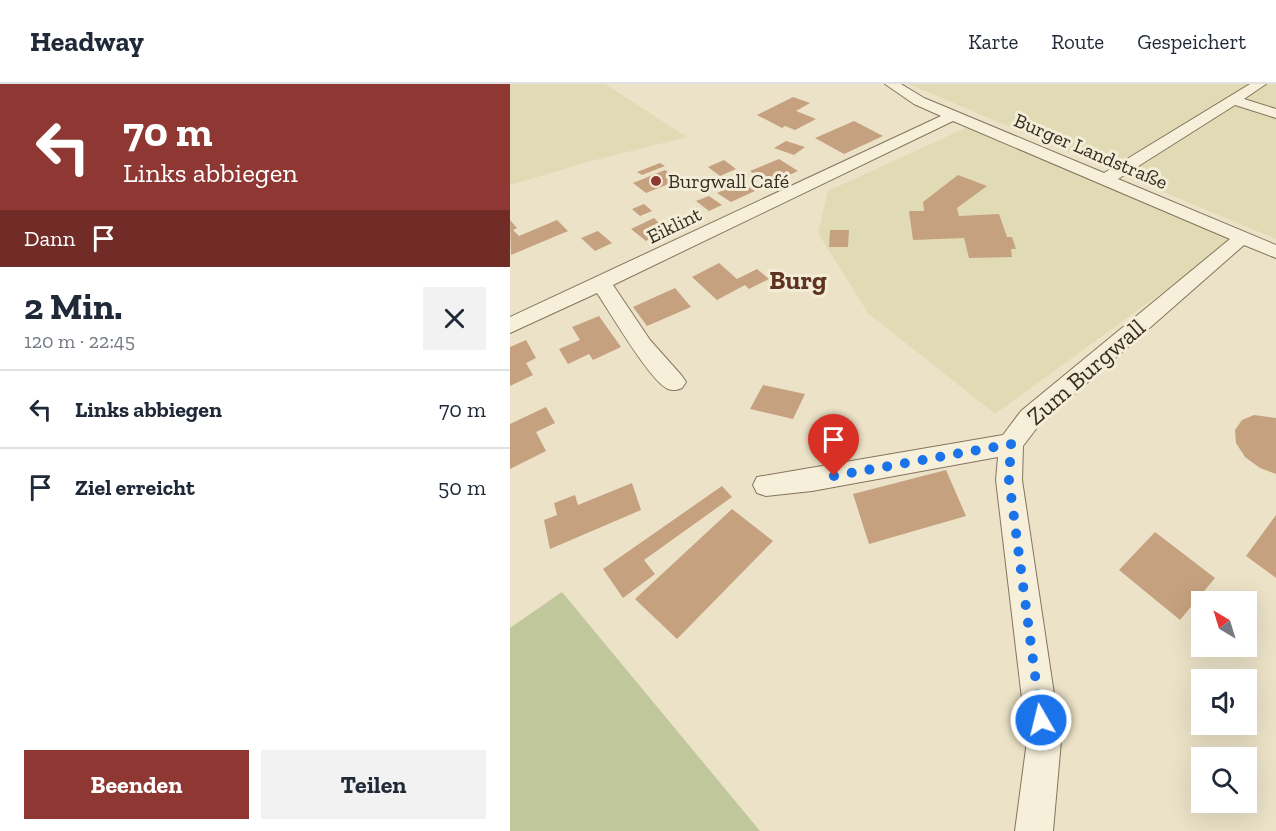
<!DOCTYPE html>
<html lang="de">
<head>
<meta charset="utf-8">
<style>
  body { margin:0; font-family:"Zilla Slab",serif; background:#f2f2f3; color:#1f2937; height:100vh; display:flex; flex-direction:column; font-size:22px; white-space:nowrap }
  * { box-sizing:border-box; margin:0 }
  p { font-size:20px; color:#747a83 }
  .icon { flex:none; width:33px; height:33px; fill:none; stroke:currentColor; stroke-width:2; stroke-linecap:round; stroke-linejoin:round }
  .map { position:relative; flex:1; overflow:hidden }
  .sheet { display:flex; flex-direction:column; background:#fff; width:510px }
  .sheet>* { flex:none }
  .hud { background:#8f3732; color:#fff; overflow:hidden }
  .needle { width:39px; rotate:322deg }
  .controls { position:absolute; left:681px; top:507px; display:grid; gap:12px }
  .controls a { display:grid; place-items:center; width:66px; height:66px; border-radius:0px; background:#fff; box-shadow:0 6px 24px #0002; font-size:30px }
  .pin { position:absolute; display:grid; place-items:center; width:51px; height:51px; color:#fff; margin:-62px -26px; border-radius:50% 50% 50% 0; rotate:-45deg; box-shadow:0 0 6px #0007 }
  .pin .icon { rotate:45deg }
  .me { position:absolute; width:66px; margin:-33px; rotate:352deg; stroke-linejoin:round; filter:drop-shadow(0 0 4px #0008) }
  .turn { display:flex; align-items:center; gap:21px; height:126px; padding:0 24px; font-size:27px }
  .turn .icon { width:78px; height:78px; stroke-width:2.5 }
  .turn b { display:block; font-size:42px; line-height:51px }
  .then { display:flex; align-items:center; height:57px; padding:0 24px; background:#0003; gap:12px; font-size:22px }
  .round { display:grid; place-items:center; flex:none; width:63px; height:63px; border-radius:0px; background:#f2f2f3 }
  .overview { display:flex; align-items:center; justify-content:space-between; height:102px; padding:0 24px }
  h1 { font-size:36px; font-weight:800; line-height:45px }
  .action { display:flex; gap:12px; margin-top:auto; padding:12px 24px }
  .action a { flex:1; height:69px; border-radius:0px; background:#8f3732; color:#fff; font-size:24px; font-weight:800; line-height:69px; text-align:center }
  .action a+a { background:#f2f2f3; color:#1f2937 }
  ul { padding:0; list-style:none }
  li { display:flex; align-items:center; gap:18px; height:78px; padding:0 24px; border-top:2px solid #e0e1e3 }
  li div { flex:1 }
  li b { display:block; font-size:22px }
  li em { font-style:normal }
  header { display:flex; align-items:center; gap:36px; box-sizing:border-box; height:84px; padding:0 30px; background:#fff; border-bottom:2px solid #e0e1e3 }
  header strong { font-size:28px }
  nav { display:flex; gap:33px; margin-inline-start:auto; font-size:21px }
  main { display:flex; flex:1; min-height:0 }
  .map>svg:first-child { display:block }
</style>
</head>
<body>
<header>
<strong>Headway</strong>
<nav><a>Karte</a><a>Route</a><a>Gespeichert</a></nav>
</header>
<main>
<section class="sheet">
<div class="hud">
<div class="turn"><svg class="icon" aria-label="left" viewBox="0 0 24 24"><path d="M17 20v-9H6M10 6l-5 5 5 5"/></svg><div><b>70 m</b>Links abbiegen</div></div>
<div class="then">Dann<svg class="icon" aria-label="arrive" viewBox="0 0 24 24"><path d="M6 21V4h12l-3 4 3 4H6"/></svg></div>
</div>
<div class="overview"><div><h1>2 Min.</h1><p>120 m · 22:45</p></div><a class="round"><svg class="icon" aria-label="close" viewBox="0 0 24 24"><path d="M6 6l12 12M18 6L6 18"/></svg></a></div>
<ul>
<li><svg class="icon" aria-label="left" viewBox="0 0 24 24"><path d="M17 20v-9H6M10 6l-5 5 5 5"/></svg><div><b>Links abbiegen</b></div><em>70 m</em></li>
<li><svg class="icon" aria-label="arrive" viewBox="0 0 24 24"><path d="M6 21V4h12l-3 4 3 4H6"/></svg><div><b>Ziel erreicht</b></div><em>50 m</em></li>
</ul>
<div class="action"><a>Beenden</a><a>Teilen</a></div>
</section>
<div class="map">
<svg width="766" height="747" viewBox="0 0 766 747">
  <rect width="100%" height="100%" fill="#ebe2c7"/>
  <path fill="#e0dbb5" d="M 0,0 L 95,0 L 177,53 L 81,77 L 0,101 Z
    M 399,0 L 766,0 L 766,155 L 594,83 Z
    M 462,41 L 727,154 L 485,330 L 358,229 L 308,149 L 318,107 Z"/>
  <path fill="#c0c89b" d="M 52,508 L 250,747 L 0,747 L 0,544 Z"/>
  <path fill="#c6a180" d="M 283,13 L 300,19 L 286,27 L 306,35 L 285,46 L 275,42 L 272,44 L 247,31 Z
    M 344,37 L 373,52 L 334,70 L 305,54 Z
    M 276,57 L 295,63 L 284,71 L 264,64 Z
    M 269,75 L 288,87 L 259,100 L 240,87 Z
    M 214,76 L 226,85 L 210,92 L 198,83 Z
    M 150,79 L 155,82 L 132,91 L 127,88 Z
    M 155,86 L 169,96 L 136,109 L 123,99 Z
    M 448,91 L 477,102 L 447,124 L 449,132 L 489,130 L 497,153 L 502,153 L 506,165 L 501,165 L 502,173 L 459,174 L 454,154 L 403,156 L 399,127 L 414,127 L 413,118 Z
    M 231,98 L 245,107 L 221,118 L 207,109 Z
    M 199,112 L 212,121 L 199,127 L 186,117 Z
    M 134,120 L 142,127 L 130,132 L 122,125 Z
    M 144,134 L 149,139 L 154,137 L 161,142 L 136,157 L 121,145 Z
    M 0,136 L 7,144 L 3,146 L 9,152 L 47,136 L 58,147 L 1,171 Z
    M 320,146 L 339,146 L 338,163 L 319,163 Z
    M 88,147 L 102,159 L 85,167 L 71,154 Z
    M 209,179 L 227,195 L 247,185 L 259,195 L 239,205 L 235,201 L 207,216 L 182,193 Z
    M 165,204 L 181,223 L 137,242 L 123,223 Z
    M 89,232 L 111,263 L 83,276 L 79,270 L 58,280 L 49,265 L 70,256 L 62,243 Z
    M 16,256 L 26,274 L 16,279 L 23,291 L 0,302 L 0,263 Z
    M 253,301 L 295,310 L 283,335 L 240,325 Z
    M 36,323 L 45,339 L 26,348 L 36,367 L 0,385 L 0,340 Z
    M 744,331 L 766,334 L 766,390 L 750,384 L 735,373 L 726,359 L 725,346 L 732,336 Z
    M 436,386 L 456,432 L 359,460 L 343,410 Z
    M 122,399 L 131,426 L 40,465 L 34,436 L 47,431 L 44,419 L 65,411 L 68,421 Z
    M 212,402 L 222,413 L 134,476 L 145,490 L 113,514 L 93,485 Z
    M 222,425 L 263,457 L 167,555 L 125,515 Z
    M 766,431 L 766,494 L 736,472 Z
    M 645,448 L 705,494 L 670,536 L 609,486 Z"/>
  <g fill="none" stroke-linecap="round" stroke-linejoin="round">
    <g stroke="#85755e" stroke-width="2">
      <path id="minor" d="M 375,0 L 391,0 L 414,14 L 594,89 L 740,0 L 756,0 L 734,15 L 766,25 L 766,34 L 725,21 L 608,95 L 766,161 L 766,174 L 734,161 L 529,341 L 513,362 L 512,396 L 551,657 L 543,747 L 505,747 L 517,657 L 486,396 L 488,373 L 302,407 L 256,412 L 247,409 L 243,401 L 247,393 L 493,351 L 511,327 L 720,155 L 443,37 L 103,201 L 140,256 L 172,292 L 176,298 L 172,304 C 167,306 164,307 158,305 C 140,297 100,228 87,209 L 0,249 L 0,233 L 431,32 L 404,20 Z"/>
    </g>
    <use href="#minor" fill="#f6efd9" fill-rule="evenodd"/>
  </g>
  <g fill="none" stroke-linecap="round" stroke-linejoin="round">
    <path stroke="#1a73e8" stroke-width="10" stroke-dasharray="0 18" d="M 324,392 L 501,360 L 499,396 L 531,636"/>
  </g>
  <circle fill="#8f3732" stroke="#f3ecd6" stroke-width="2" cx="146" cy="97" r="6"/>
  <g text-anchor="middle" stroke-width="6" stroke-linejoin="round" paint-order="stroke">
    <g font-size="20" fill="#362c20" stroke="#f3ecd6">
      <text transform="translate(581 67) rotate(23)" y="7">Burger Landstraße</text>
      <text transform="translate(164 141) rotate(-26)" y="7">Eiklint</text>
    </g>
    <g font-size="20" fill="#362c20" stroke="#f3ecd6" text-anchor="start">
      <text x="158" y="104">Burgwall Café</text>
    </g>
    <g font-size="24" fill="#362c20" stroke="#f3ecd6">
      <text transform="translate(576 288) rotate(-41)" y="8">Zum Burgwall</text>
    </g>
    <g font-size="26" font-weight="bold" fill="#5f3323" stroke="#f3ecd6">
      <text x="288" y="205">Burg</text>
    </g>
  </g>
</svg>
<div class="controls">
<a><svg class="needle" viewBox="-14 -14 28 28"><path d="M0-13l5 13h-10z" fill="#e53935"/><path d="M0 13l5-13h-10z" fill="#747a83"/></svg></a>
<a><svg class="icon" aria-label="sound" viewBox="0 0 24 24"><path d="M4 9h4l5-4v14l-5-4H4zM17 9q2 3 0 6"/></svg></a>
<a><svg class="icon" aria-label="search" viewBox="0 0 24 24"><circle cx="10" cy="10" r="6"/><path d="M15 15l6 6"/></svg></a>
</div>
<div class="pin" style="left:324px;top:392px;background:#d93025"><svg class="icon" aria-label="arrive" viewBox="0 0 24 24"><path d="M6 21V4h12l-3 4 3 4H6"/></svg></div>
<svg class="me" style="left:531px;top:636px" viewBox="-20 -20 40 40"><circle r="17" fill="#1a73e8" stroke="#fff" stroke-width="3"/><path d="M0-11L8 9 0 5-8 9z" fill="#fff"/></svg>
</div>
</main>
</body>
</html>
